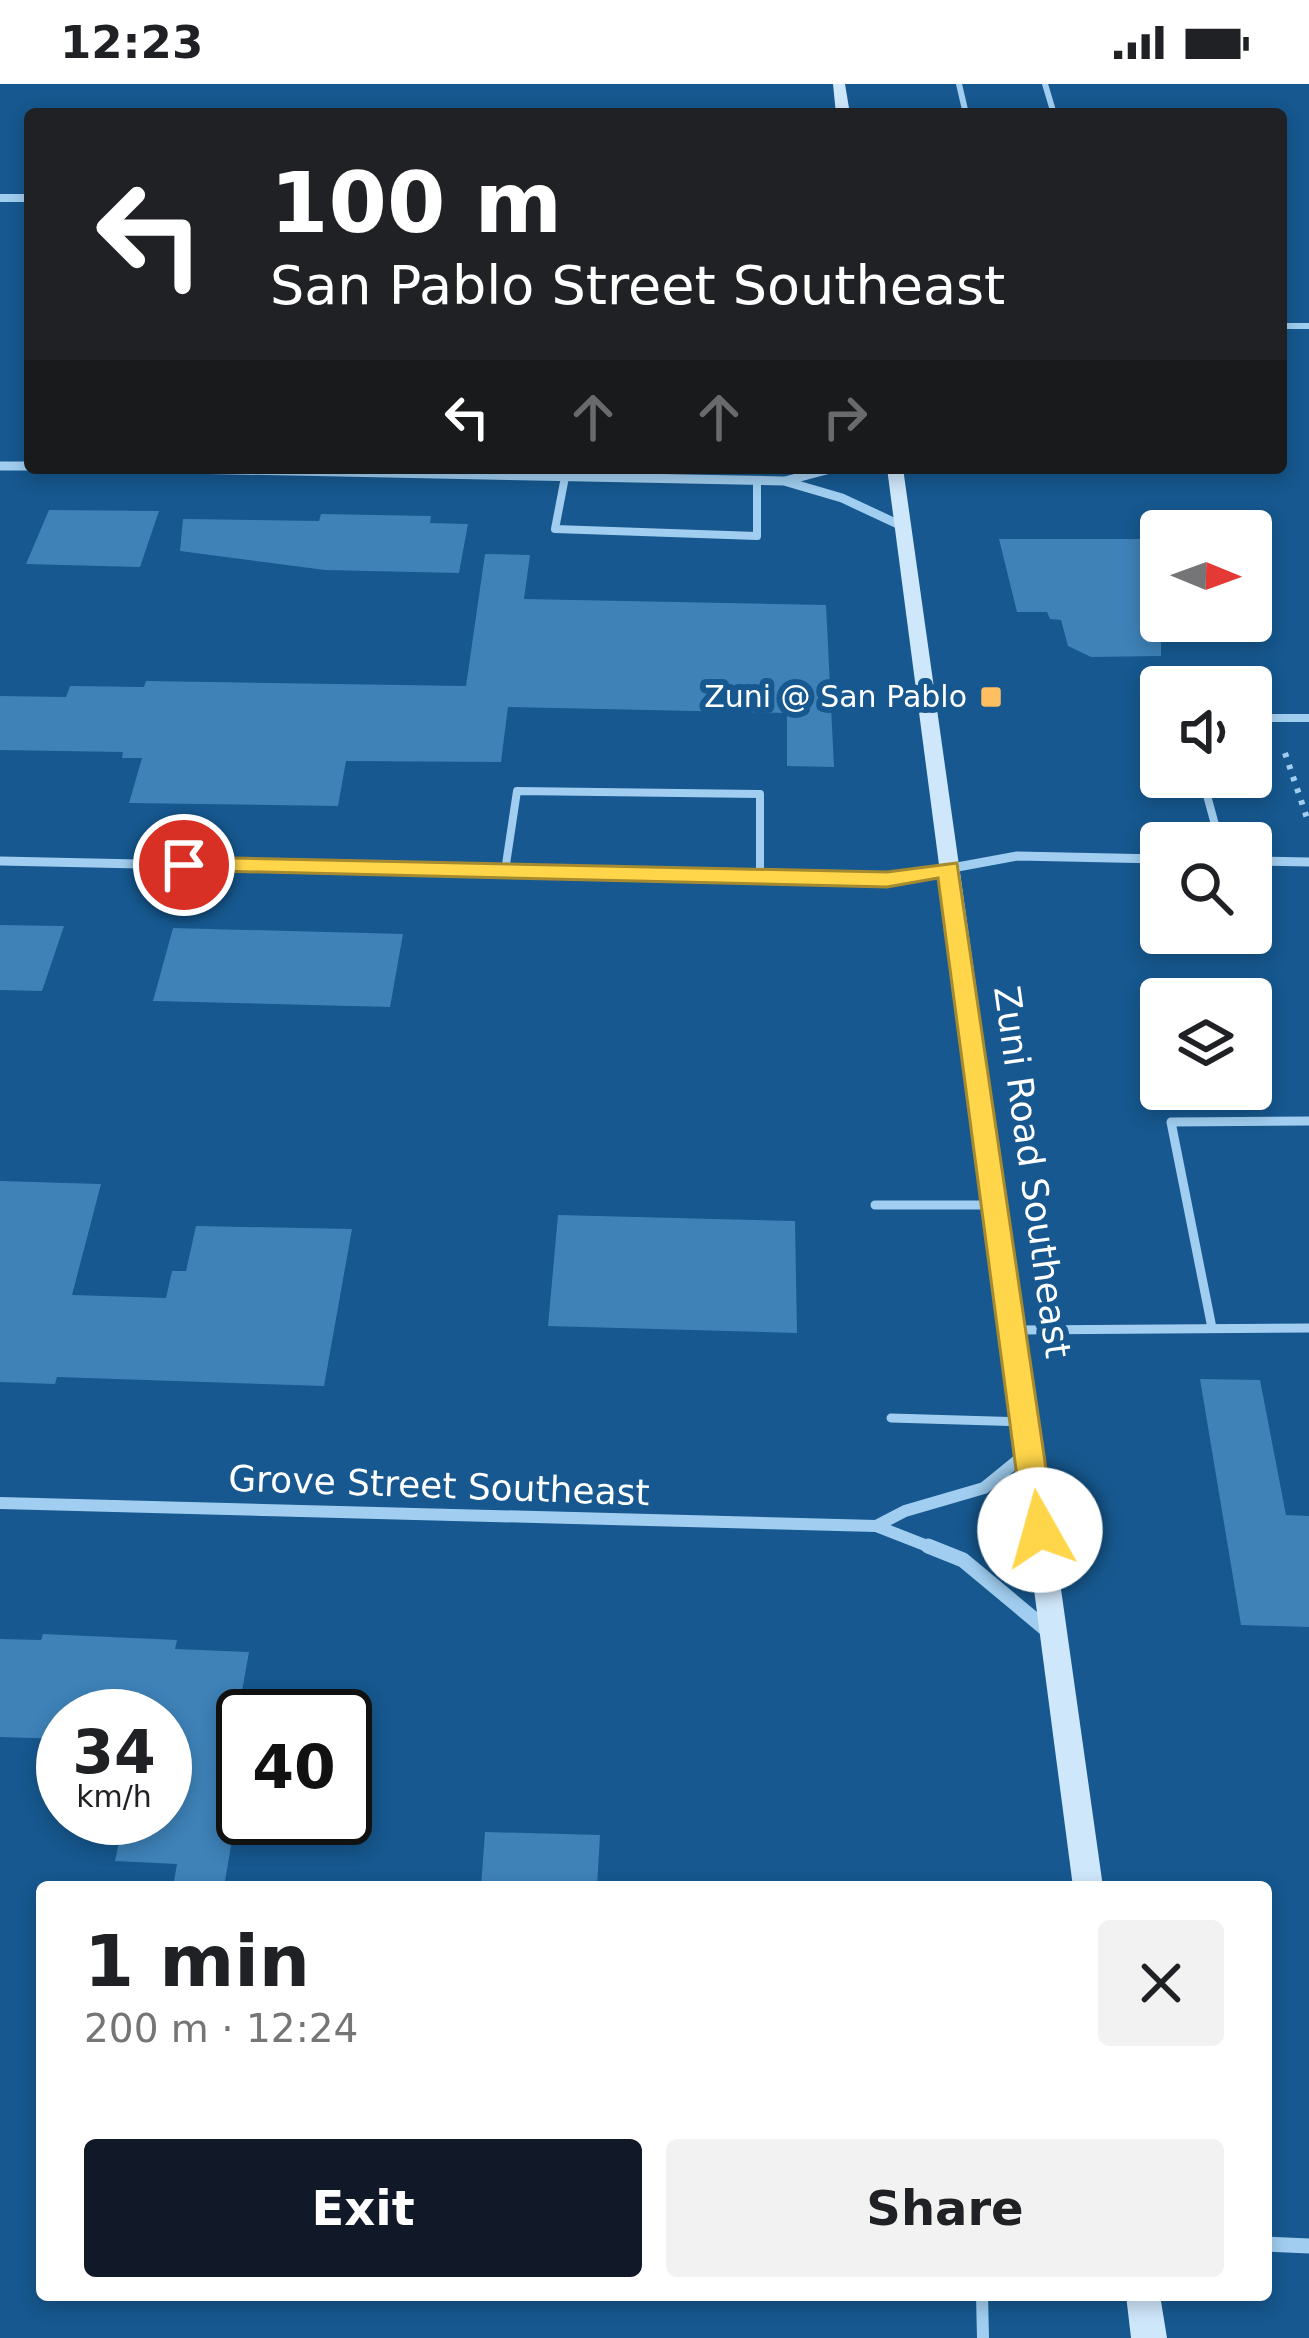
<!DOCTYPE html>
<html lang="en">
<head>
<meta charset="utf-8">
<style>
  body { margin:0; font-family:"DejaVu Sans",sans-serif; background:#f2f2f2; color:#202124; height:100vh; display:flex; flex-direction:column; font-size:45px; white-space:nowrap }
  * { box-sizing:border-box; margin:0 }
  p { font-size:39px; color:#757577 }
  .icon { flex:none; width:66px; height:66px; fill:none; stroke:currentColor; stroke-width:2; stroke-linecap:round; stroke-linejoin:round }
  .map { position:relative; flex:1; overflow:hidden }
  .details { position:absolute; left:36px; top:1797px; width:1236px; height:420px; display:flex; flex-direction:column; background:#fff; border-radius:12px; box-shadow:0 6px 18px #0003 }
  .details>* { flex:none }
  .guide { position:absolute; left:24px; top:24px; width:1263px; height:366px; border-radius:12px; box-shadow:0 6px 18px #0003; background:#202124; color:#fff; overflow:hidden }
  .needle { width:78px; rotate:91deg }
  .fabs { position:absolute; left:1140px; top:426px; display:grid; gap:24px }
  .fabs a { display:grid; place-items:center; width:132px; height:132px; border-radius:12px; background:#fff; box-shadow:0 6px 18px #0003; font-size:60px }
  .speed { position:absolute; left:36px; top:1605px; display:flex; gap:24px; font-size:60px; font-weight:700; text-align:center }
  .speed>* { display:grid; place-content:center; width:156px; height:156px; border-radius:50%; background:#fff; box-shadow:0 6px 18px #0003; line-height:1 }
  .speed small { font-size:30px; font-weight:400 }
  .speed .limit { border:6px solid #111; border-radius:18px; background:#fff; color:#111 }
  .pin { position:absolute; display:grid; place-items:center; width:102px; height:102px; color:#fff; margin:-51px; border:6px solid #fff; border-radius:50%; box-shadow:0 3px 12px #0007 }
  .me { position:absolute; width:132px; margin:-66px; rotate:353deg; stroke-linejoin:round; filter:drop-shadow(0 0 9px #0008) }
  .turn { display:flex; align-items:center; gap:42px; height:252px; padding:0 48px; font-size:54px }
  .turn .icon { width:156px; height:156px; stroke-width:2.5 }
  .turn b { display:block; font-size:84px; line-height:102px }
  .lanes { display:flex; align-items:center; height:114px; padding:0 48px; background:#0003; justify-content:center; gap:60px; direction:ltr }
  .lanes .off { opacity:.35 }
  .round { display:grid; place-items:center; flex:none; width:126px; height:126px; border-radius:12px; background:#f2f2f2 }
  .head { display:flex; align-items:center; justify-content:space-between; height:204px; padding:0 48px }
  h1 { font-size:72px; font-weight:800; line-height:90px }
  .button { display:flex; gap:24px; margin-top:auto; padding:24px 48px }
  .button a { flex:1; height:138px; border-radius:12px; background:#111827; color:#fff; font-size:48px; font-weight:800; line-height:138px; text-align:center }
  .button a+a { background:#f2f2f2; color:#202124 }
  .status { display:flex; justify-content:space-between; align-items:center; height:84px; padding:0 60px; background:#fff; direction:ltr }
  .status svg { height:33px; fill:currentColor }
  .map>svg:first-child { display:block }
</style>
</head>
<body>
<div class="status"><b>12:23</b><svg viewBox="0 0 49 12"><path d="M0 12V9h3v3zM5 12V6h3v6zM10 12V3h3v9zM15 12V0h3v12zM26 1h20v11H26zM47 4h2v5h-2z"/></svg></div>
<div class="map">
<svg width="1309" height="2254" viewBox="0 0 1309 2254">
  <rect width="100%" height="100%" fill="#16588f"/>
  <path fill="#3e82b8" d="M 49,426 L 159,427 L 140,483 L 26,480 Z
    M 321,430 L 431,432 L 430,439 L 468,440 L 459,489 L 325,486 L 180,467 L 183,435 L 319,437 Z
    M 999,455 L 1161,455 L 1161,572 L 1091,573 L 1068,562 L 1061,536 L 1050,535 L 1047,528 L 1017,528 Z
    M 485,470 L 530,471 L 524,515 L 826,521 L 834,683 L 787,682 L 787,629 L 508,623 L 501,678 L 346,677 L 338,722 L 129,719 L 142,674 L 122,674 L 123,668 L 0,666 L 0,612 L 66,613 L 70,602 L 144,603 L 146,597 L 466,602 Z
    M 0,841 L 64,842 L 42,907 L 0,906 Z
    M 173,844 L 403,850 L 390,923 L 153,917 Z
    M 0,1097 L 101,1100 L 72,1211 L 166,1214 L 172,1187 L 186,1187 L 196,1142 L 352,1145 L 324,1302 L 57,1293 L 55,1300 L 0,1298 Z
    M 558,1131 L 795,1137 L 797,1249 L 548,1242 Z
    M 1200,1295 L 1260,1296 L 1286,1431 L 1309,1432 L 1309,1543 L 1241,1541 Z
    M 43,1550 L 177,1556 L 175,1565 L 249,1568 L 234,1652 L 243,1652 L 243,1692 L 224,1803 L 173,1803 L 177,1780 L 115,1777 L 124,1734 L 165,1734 L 165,1632 L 63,1632 L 63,1655 L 0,1653 L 0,1555 L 41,1556 Z
    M 485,1748 L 600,1751 L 597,1803 L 481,1803 Z"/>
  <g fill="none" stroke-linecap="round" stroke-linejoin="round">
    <path stroke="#a1cef0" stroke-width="6" stroke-dasharray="4.5 8" stroke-linecap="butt" d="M 1285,669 L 1309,740"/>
    <path stroke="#a1cef0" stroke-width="6" d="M 959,0 L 966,30
      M 1045,0 L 1054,30
      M 1281,242 L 1309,242"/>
    <path stroke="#a1cef0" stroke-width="8" d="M 565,393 L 555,445 L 757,452 L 757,397
      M 1251,634 L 1309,634
      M 1202,693 L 1220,759
      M 505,787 L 517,707 L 760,710 L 760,793"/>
    <path stroke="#a1cef0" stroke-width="9" d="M 875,1121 L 995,1121
      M 1212,1244 L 1171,1038 L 1309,1037
      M 1018,1246 L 1309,1244
      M 891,1334 L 1023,1338"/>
    <path stroke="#a1cef0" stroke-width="12" d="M 982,2211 L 983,2254"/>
    <path stroke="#a1cef0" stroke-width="8" d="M 0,114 L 30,114"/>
    <path stroke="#a1cef0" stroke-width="9" d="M 0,382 L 30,382
      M 138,384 L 784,397 L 842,414 L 904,443
      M 785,397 L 834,384
      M 0,777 L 887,796 L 1017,772 L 1161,775
      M 1251,777 L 1309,778"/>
    <path stroke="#a1cef0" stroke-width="12" d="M 0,1419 L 876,1442 L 935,1465
      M 876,1442 L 905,1427 L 984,1404 L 1028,1368"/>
    <path stroke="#a1cef0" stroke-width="15" d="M 928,1462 L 963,1476 L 1047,1546
      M 1266,2160 L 1309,2162"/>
    <path fill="#cfe7fb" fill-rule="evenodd" d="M 833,0 L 845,0 L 850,30 L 836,30 Z
      M 887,384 L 903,384 L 1103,1803 L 1073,1803 Z
      M 1126,2211 L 1160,2211 L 1167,2254 L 1131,2254 Z"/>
  </g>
  <path fill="#ffd54a" stroke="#a68a30" stroke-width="3" d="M 184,773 L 887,788 L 957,779 L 1055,1446 L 1050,1456 L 1029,1456 L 1024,1446 L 938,794 L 887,803 L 176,786 L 176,775 Z"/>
  <rect fill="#ffbf60" stroke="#16588f" stroke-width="4.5" x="979" y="601" width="24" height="24" rx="6"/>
  <g text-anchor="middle" stroke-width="12" stroke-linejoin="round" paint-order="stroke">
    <g font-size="30" fill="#fff" stroke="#16588f" text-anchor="end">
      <text x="967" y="623">Zuni @ San Pablo</text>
    </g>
    <g font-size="36" fill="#fff" stroke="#16588f">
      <text transform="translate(1033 1088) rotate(82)" y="13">Zuni Road Southeast</text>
      <text transform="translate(439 1401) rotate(2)" y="13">Grove Street Southeast</text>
    </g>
  </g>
</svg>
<div class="fabs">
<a><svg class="needle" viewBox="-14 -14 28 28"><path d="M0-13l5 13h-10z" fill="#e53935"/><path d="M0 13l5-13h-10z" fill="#757577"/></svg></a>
<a><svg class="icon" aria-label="sound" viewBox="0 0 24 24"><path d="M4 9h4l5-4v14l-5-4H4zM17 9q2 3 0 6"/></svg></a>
<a><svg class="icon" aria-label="search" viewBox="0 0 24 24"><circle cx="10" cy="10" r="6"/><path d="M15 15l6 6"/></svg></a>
<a><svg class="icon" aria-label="layers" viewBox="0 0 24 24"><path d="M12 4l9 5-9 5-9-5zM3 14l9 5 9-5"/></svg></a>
</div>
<div class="speed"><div>34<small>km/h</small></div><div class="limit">40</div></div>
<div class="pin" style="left:184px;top:781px;background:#d93025"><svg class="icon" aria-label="arrive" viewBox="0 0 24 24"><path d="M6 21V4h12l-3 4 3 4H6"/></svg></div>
<svg class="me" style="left:1040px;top:1446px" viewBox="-20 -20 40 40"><circle r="19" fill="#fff"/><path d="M0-13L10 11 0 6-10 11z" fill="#ffd54a"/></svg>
<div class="guide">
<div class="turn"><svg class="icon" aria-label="left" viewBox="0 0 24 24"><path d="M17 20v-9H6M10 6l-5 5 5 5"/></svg><div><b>100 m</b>San Pablo Street Southeast</div></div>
<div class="lanes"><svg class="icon" aria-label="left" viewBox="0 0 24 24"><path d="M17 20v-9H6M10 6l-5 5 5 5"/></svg><svg class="icon off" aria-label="ahead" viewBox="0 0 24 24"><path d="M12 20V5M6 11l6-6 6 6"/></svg><svg class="icon off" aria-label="ahead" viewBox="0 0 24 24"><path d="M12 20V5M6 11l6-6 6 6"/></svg><svg class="icon off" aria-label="right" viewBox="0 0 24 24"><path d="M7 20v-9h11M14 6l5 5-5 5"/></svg></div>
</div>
<section class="details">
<div class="head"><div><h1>1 min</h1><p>200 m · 12:24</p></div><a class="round"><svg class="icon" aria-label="close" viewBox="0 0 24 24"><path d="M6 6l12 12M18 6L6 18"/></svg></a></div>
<div class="button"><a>Exit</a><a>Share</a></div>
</section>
</div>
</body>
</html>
